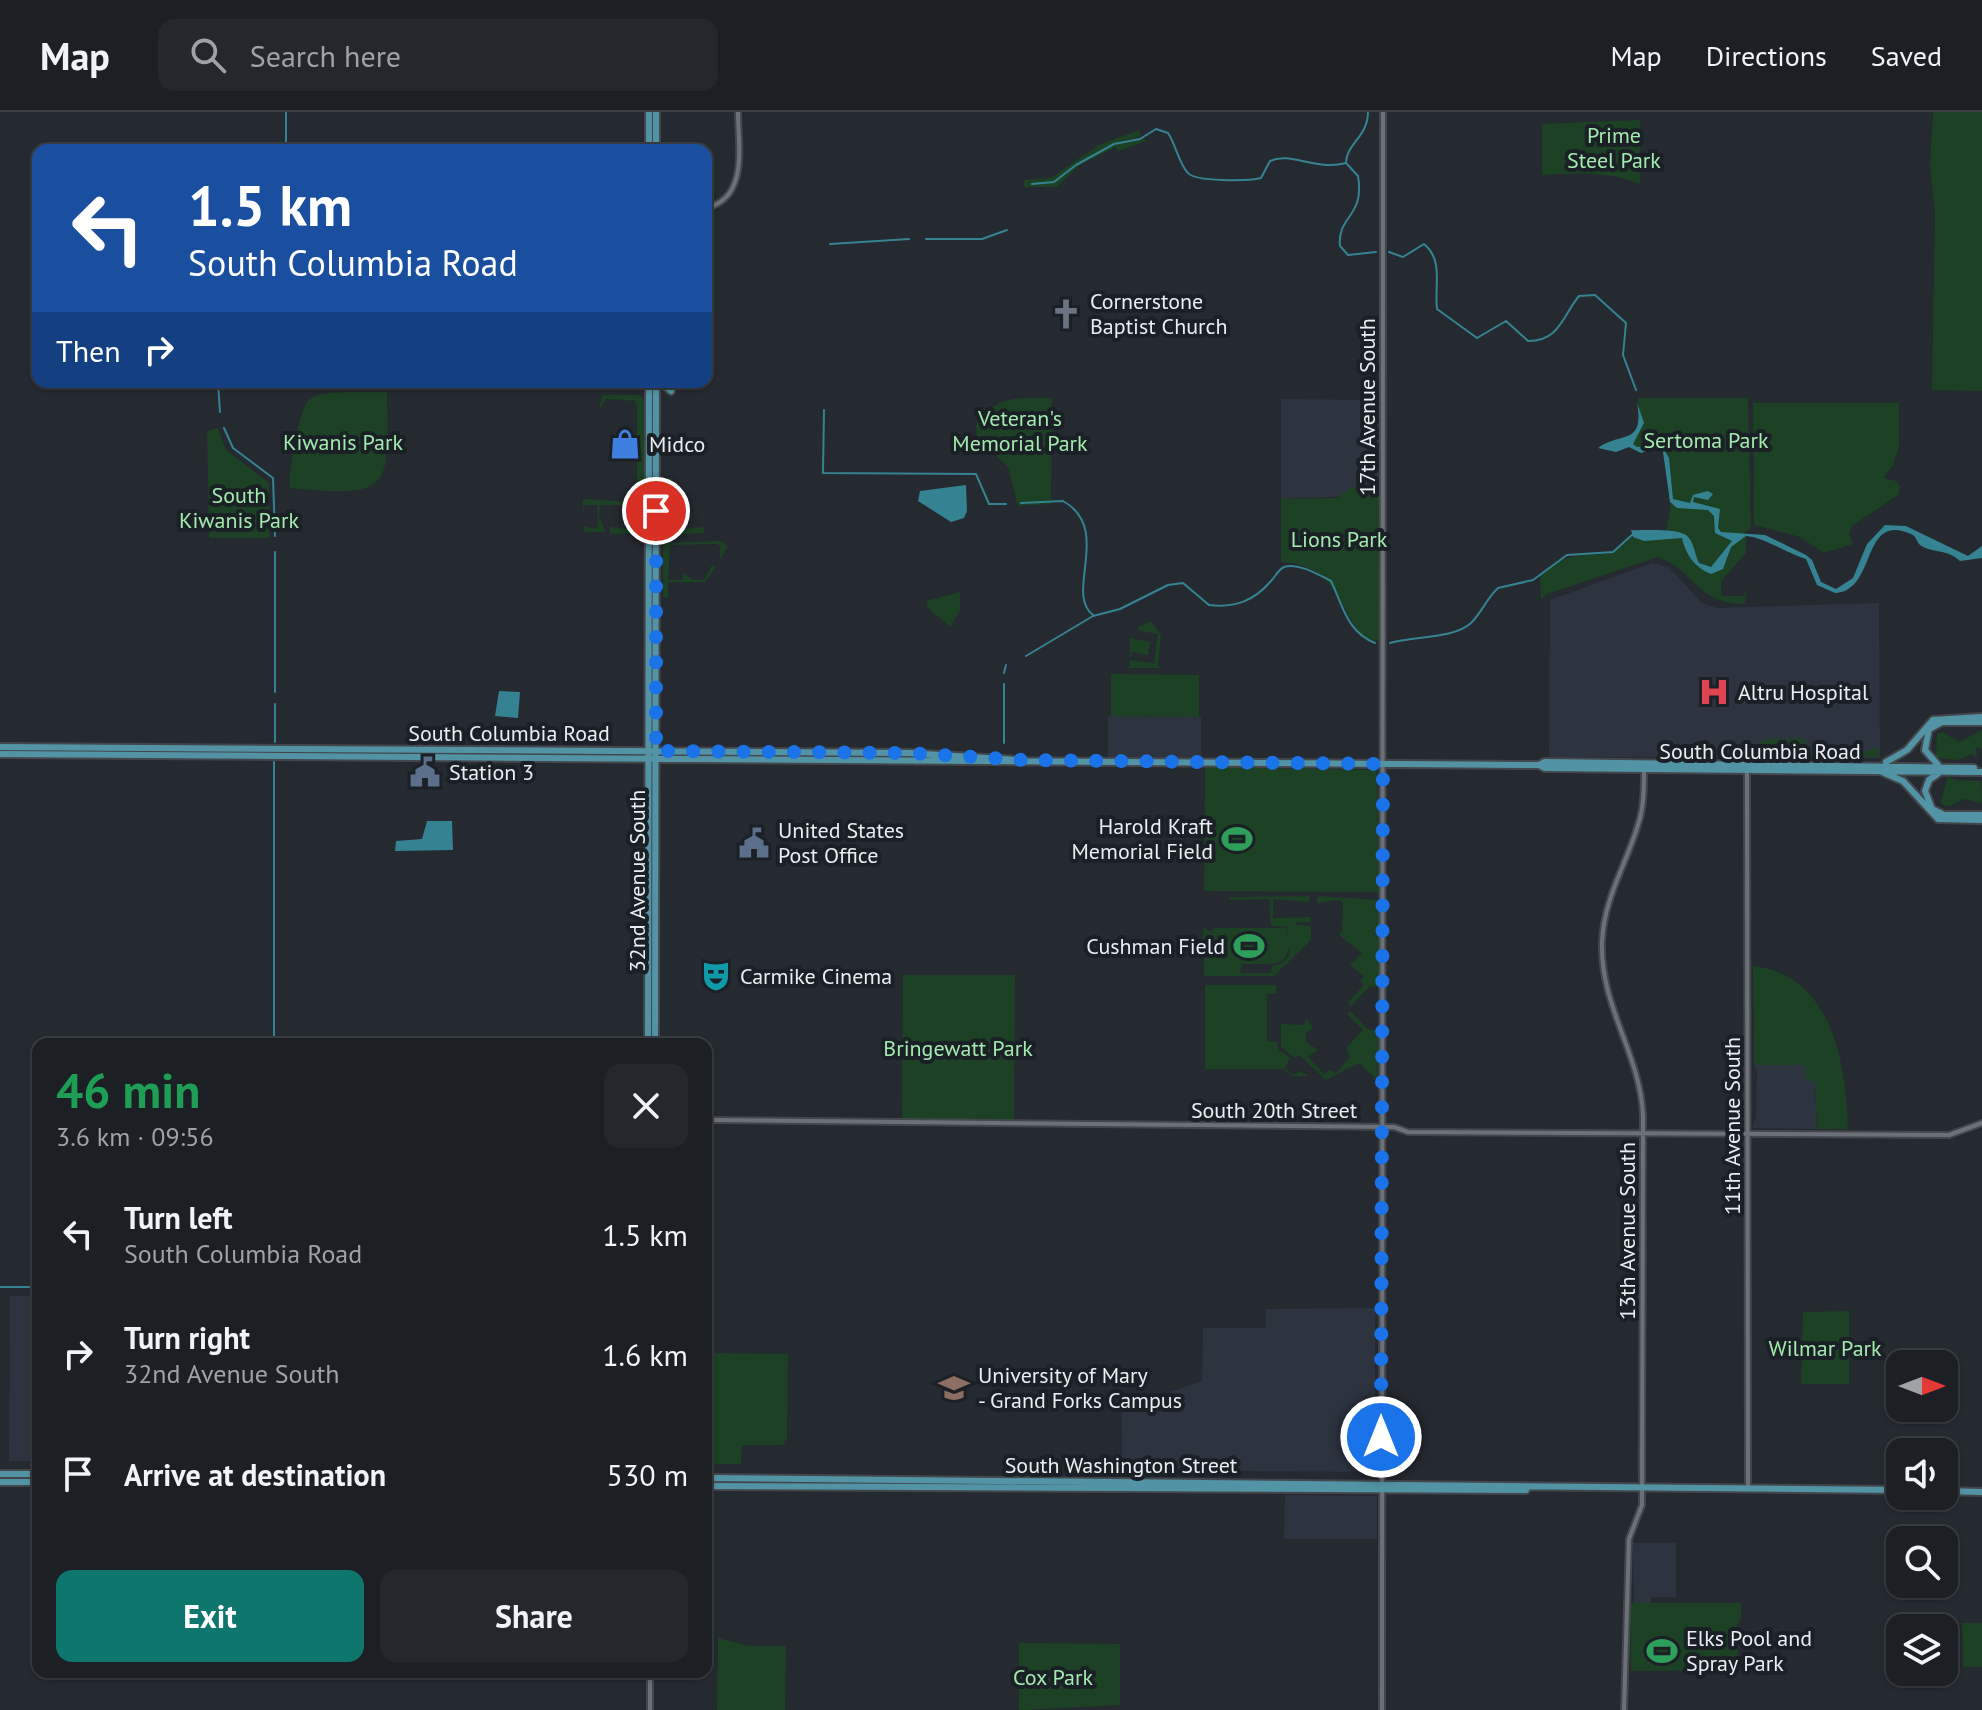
<!DOCTYPE html>
<html lang="en">
<head>
<meta charset="utf-8">
<style>
  body { margin:0; font-family:"PT Sans",sans-serif; background:#25272c; color:#f1f3f6; height:100vh; display:flex; flex-direction:column; font-size:30px; white-space:nowrap }
  * { box-sizing:border-box; margin:0 }
  p { font-size:26px; color:#a0a2a6 }
  .icon { flex:none; width:44px; height:44px; fill:none; stroke:currentColor; stroke-width:2; stroke-linecap:round; stroke-linejoin:round }
  .map { position:relative; flex:1; overflow:hidden }
  .details { position:absolute; left:32px; top:926px; width:680px; height:640px; display:flex; flex-direction:column; background:#1c1f24; border-radius:16px; box-shadow:0 2px 6px #0004,0 0 0 2px #3a3d41 }
  .details>* { flex:none }
  .guide { position:absolute; left:32px; top:32px; width:680px; height:244px; border-radius:16px; box-shadow:0 2px 6px #0004,0 0 0 2px #3a3d41; background:#1a4fa0; color:#fff; overflow:hidden }
  .needle { width:52px; rotate:90deg }
  .buttons { position:absolute; left:1886px; top:1238px; display:grid; gap:16px }
  .buttons a { display:grid; place-items:center; width:72px; height:72px; border-radius:16px; background:#1c1f24; box-shadow:0 2px 6px #0004,0 0 0 2px #3a3d41; font-size:40px }
  .pin { position:absolute; display:grid; place-items:center; width:68px; height:68px; color:#fff; margin:-34px; border:4px solid #fff; border-radius:50%; box-shadow:0 2px 8px #0007 }
  .me { position:absolute; width:88px; margin:-44px; rotate:0deg; stroke-linejoin:round; filter:drop-shadow(0 0 6px #0008) }
  .turn { display:flex; align-items:center; gap:28px; height:168px; padding:0 24px; font-size:36px }
  .turn .icon { width:104px; height:104px; stroke-width:2.5 }
  .turn b { display:block; font-size:56px; line-height:68px }
  .then { display:flex; align-items:center; height:76px; padding:0 24px; background:#0003; gap:16px; font-size:30px }
  .round { display:grid; place-items:center; flex:none; width:84px; height:84px; border-radius:16px; background:#25272c }
  .head { display:flex; align-items:center; justify-content:space-between; height:136px; padding:0 24px }
  h1 { font-size:48px; font-weight:800; line-height:60px; color:#1e9e55 }
  .button { display:flex; gap:16px; margin-top:auto; padding:16px 24px }
  .button a { flex:1; height:92px; border-radius:16px; background:#0f766e; color:#fff; font-size:32px; font-weight:800; line-height:92px; text-align:center }
  .button a+a { background:#25272c; color:#f1f3f6 }
  ul { padding:0; list-style:none }
  li { display:flex; align-items:center; gap:24px; height:120px; padding:0 24px }
  li div { flex:1 }
  li b { display:block; font-size:30px }
  li em { font-style:normal }
  header { display:flex; align-items:center; gap:48px; box-sizing:border-box; height:112px; padding:0 40px; background:#1c1f24; border-bottom:2px solid #3a3d41 }
  header strong { font-size:38px }
  nav { display:flex; gap:44px; margin-inline-start:auto; font-size:28px }
  .search { width:560px; height:72px; background:#25272c; display:flex; align-items:center; gap:20px; box-sizing:border-box; padding:0 28px; border-radius:16px; color:#a0a2a6; font-size:30px }
  .map>svg:first-child { display:block }
</style>
</head>
<body>
<header>
<strong>Map</strong>
<div class="search"><svg class="icon" aria-label="search" viewBox="0 0 24 24"><circle cx="10" cy="10" r="6"/><path d="M15 15l6 6"/></svg>Search here</div>
<nav><a>Map</a><a>Directions</a><a>Saved</a></nav>
</header>
<div class="map">
<svg width="1982" height="1598" viewBox="0 0 1982 1598">
  <rect width="100%" height="100%" fill="#252930"/>
  <path fill="#2d3440" d="M 1281,287 L 1380,288 L 1380,383 L 1281,387 Z
    M 1652,451 L 1669,455 L 1702,491 L 1717,496 L 1879,491 L 1880,646 L 1549,645 L 1550,488 Z
    M 1108,604 L 1201,605 L 1201,650 L 1108,649 Z
    M 1754,953 L 1805,953 L 1815,969 L 1817,1017 L 1752,1016 L 1756,1005 L 1757,959 Z
    M 10,1184 L 38,1184 L 38,1349 L 9,1349 Z
    M 1375,1196 L 1375,1360 L 1121,1358 L 1122,1297 L 1202,1269 L 1203,1216 L 1266,1216 L 1266,1197 Z
    M 1285,1383 L 1377,1384 L 1377,1427 L 1284,1427 Z
    M 1633,1431 L 1676,1431 L 1676,1485 L 1651,1485 L 1650,1521 L 1634,1520 Z"/>
  <path fill="#1d4124" d="M 1933,0 L 1982,0 L 1982,279 L 1932,278 L 1935,101 L 1930,54 Z
    M 1640,8 L 1640,72 C 1607,59 1577,61 1542,63 L 1542,12 Z
    M 1139,18 L 1141,24 L 1114,32 L 1144,26 L 1146,29 L 1118,39 L 1116,35 L 1080,53 L 1057,75 L 1024,75 L 1024,68 L 1051,66 L 1099,33 Z
    M 347,280 L 387,280 C 388,374 396,387 290,376 C 288,362 299,296 309,288 C 318,280 335,281 347,280 Z
    M 602,283 L 639,283 L 647,290 L 645,417 L 641,421 L 610,422 L 610,415 L 637,418 L 636,397 L 632,393 L 600,393 L 599,405 L 606,420 L 584,420 L 584,414 L 595,417 L 598,414 L 597,393 L 584,393 L 583,410 L 583,388 L 585,387 L 631,390 L 637,386 L 637,293 L 634,290 L 637,289 L 606,287 L 599,298 Z
    M 1052,286 L 1051,392 L 1018,394 L 1008,355 L 977,325 L 976,314 C 991,284 1022,285 1052,286 Z
    M 1638,286 L 1748,286 L 1751,416 L 1738,426 L 1746,424 L 1746,441 L 1721,469 L 1721,484 L 1744,484 L 1747,474 L 1745,492 C 1695,491 1698,461 1658,445 L 1547,482 L 1541,488 L 1540,464 C 1567,441 1573,444 1607,442 C 1636,432 1619,417 1665,425 C 1671,396 1676,361 1660,335 L 1634,338 L 1628,330 L 1641,309 Z
    M 1753,291 L 1899,291 L 1899,334 L 1893,353 L 1884,366 L 1896,369 L 1900,375 L 1898,383 L 1852,414 L 1849,422 L 1853,432 L 1824,441 L 1800,425 L 1754,413 Z
    M 218,316 L 226,338 L 269,371 L 269,426 L 209,426 L 207,319 Z
    M 670,366 L 672,368 L 670,415 L 674,418 L 705,415 L 704,421 L 680,422 L 658,417 L 660,373 L 663,368 L 663,377 L 665,368 Z
    M 1352,375 L 1364,376 L 1365,383 L 1380,383 L 1379,529 L 1363,526 C 1336,490 1335,453 1281,450 L 1281,387 L 1337,386 Z
    M 720,429 L 728,434 L 720,448 L 720,434 L 717,432 L 670,433 L 668,468 L 682,468 L 684,461 L 693,468 L 704,468 L 712,453 L 716,455 L 705,470 L 668,470 L 668,485 L 663,485 L 663,431 Z
    M 960,480 L 960,498 L 950,515 L 928,496 L 926,489 Z
    M 1151,509 L 1161,523 L 1158,553 L 1162,556 L 1126,556 L 1130,553 L 1130,526 L 1150,530 L 1148,543 L 1132,540 L 1130,548 L 1154,551 L 1158,522 L 1139,519 L 1138,515 Z
    M 1111,562 L 1199,563 L 1199,605 L 1111,604 Z
    M 1982,618 L 1982,637 L 1976,635 L 1977,645 L 1971,642 L 1959,648 L 1936,646 L 1937,621 L 1943,620 L 1959,630 Z
    M 1785,626 L 1783,636 L 1789,636 L 1788,626 L 1804,626 L 1808,638 L 1833,634 L 1859,641 L 1879,635 L 1879,645 L 1752,644 L 1762,628 Z
    M 1205,655 L 1377,658 L 1379,780 L 1204,779 Z
    M 1948,664 L 1956,668 L 1981,669 L 1982,691 L 1964,687 L 1950,694 L 1943,693 L 1941,689 Z
    M 1318,784 L 1379,788 L 1379,874 L 1369,875 L 1351,894 L 1348,890 L 1364,873 L 1360,869 L 1364,864 L 1350,853 L 1362,841 L 1339,823 L 1342,819 L 1343,791 L 1339,788 L 1317,791 Z
    M 1229,785 L 1310,784 L 1309,790 L 1273,787 L 1273,806 L 1311,805 L 1311,810 L 1295,810 L 1296,813 L 1311,814 L 1311,828 L 1274,864 L 1204,864 L 1203,814 L 1211,820 L 1214,816 L 1286,816 L 1290,834 L 1284,848 L 1272,852 L 1242,852 L 1240,861 L 1271,861 L 1272,854 C 1298,849 1288,832 1287,815 L 1271,814 L 1269,787 L 1230,788 Z
    M 1753,854 C 1832,862 1846,951 1848,1017 L 1817,1017 L 1815,969 L 1806,969 L 1805,953 L 1754,953 Z
    M 903,863 L 1015,863 L 1014,1009 L 902,1008 Z
    M 1205,873 L 1276,873 L 1276,881 L 1267,882 L 1267,929 L 1277,930 L 1279,938 L 1290,946 L 1285,956 L 1292,963 L 1301,959 L 1308,964 L 1291,964 L 1284,957 L 1205,957 Z
    M 1350,899 L 1369,918 L 1379,918 L 1377,968 L 1359,951 L 1326,968 L 1299,943 L 1295,946 L 1281,935 L 1281,912 L 1304,913 L 1306,906 L 1313,916 L 1306,921 L 1306,930 L 1318,938 L 1308,945 L 1324,962 L 1330,958 L 1336,961 L 1350,945 L 1346,936 L 1363,918 L 1347,902 Z
    M 1849,1199 L 1849,1272 L 1801,1272 L 1803,1200 Z
    M 706,1241 L 788,1242 L 787,1326 L 783,1333 L 742,1333 L 741,1352 L 706,1352 Z
    M 1630,1491 L 1741,1491 L 1741,1506 L 1737,1514 L 1738,1558 L 1631,1559 Z
    M 1962,1511 L 1982,1511 L 1982,1555 L 1963,1555 Z
    M 718,1526 L 749,1534 L 786,1534 L 785,1598 L 717,1598 Z
    M 1019,1531 L 1120,1532 L 1120,1593 L 1019,1598 Z"/>
  <path fill="#358392" d="M 1637,290 L 1644,311 L 1633,332 L 1637,335 L 1661,332 L 1669,346 L 1673,387 L 1690,391 L 1693,383 L 1708,379 L 1713,382 L 1708,388 L 1694,385 L 1693,390 L 1720,397 L 1718,416 L 1721,420 L 1765,423 L 1806,443 L 1812,448 L 1821,470 L 1836,477 L 1853,466 L 1867,432 L 1885,413 L 1906,414 L 1968,444 L 1982,434 L 1982,446 L 1960,449 C 1948,437 1931,441 1920,433 C 1917,430 1916,425 1913,423 C 1860,397 1878,479 1835,481 L 1817,473 L 1806,447 C 1787,441 1763,425 1746,424 L 1731,435 L 1723,457 L 1711,462 C 1694,455 1686,443 1682,426 L 1644,429 L 1633,425 L 1631,418 C 1646,419 1681,415 1689,426 C 1694,432 1695,443 1699,451 L 1711,455 L 1732,429 L 1715,421 L 1714,404 L 1708,398 L 1677,396 L 1670,390 L 1663,340 L 1658,336 L 1641,341 L 1629,335 L 1616,340 L 1598,336 C 1620,319 1645,335 1637,290 Z
    M 966,373 L 967,399 L 964,406 L 951,410 L 918,389 L 920,379 Z
    M 499,579 L 520,580 L 518,606 L 495,604 Z
    M 427,709 L 452,709 L 453,738 L 395,739 L 396,729 L 422,727 Z"/>
  <g fill="none" stroke-linecap="round" stroke-linejoin="round">
    <path stroke="#358392" stroke-width="2" d="M 286,38 L 286,0
      M 1346,51 C 1346,32 1368,25 1368,0
      M 1347,52 L 1358,64 C 1365,106 1337,103 1340,134 L 1348,143 L 1376,140
      M 1032,72 L 1054,70 L 1076,53 L 1114,32 L 1140,27 L 1156,17 L 1168,21 C 1176,33 1179,52 1188,61 C 1195,70 1249,69 1261,66 L 1270,49 C 1290,39 1315,59 1346,51
      M 926,127 L 982,127 L 1007,118
      M 830,132 L 909,127
      M 1389,140 L 1403,145 L 1424,132 C 1444,148 1434,175 1437,197 L 1477,226 L 1506,209 L 1528,229 C 1560,229 1563,203 1579,184 L 1595,183 L 1626,211 L 1623,243 L 1636,278
      M 218,270 L 220,300
      M 824,298 L 823,361 L 976,362 L 989,392 L 1006,392
      M 224,316 L 233,336 L 273,366 L 275,424
      M 1021,391 L 1063,389 C 1113,417 1064,481 1093,503
      M 275,440 L 275,580
      M 1390,531 C 1413,524 1454,527 1471,511 C 1482,500 1487,486 1498,476 L 1533,468 L 1567,443 L 1613,440 L 1633,422
      M 1026,544 L 1093,504 L 1120,497 L 1168,473 L 1183,471 L 1209,493 C 1235,496 1254,489 1271,469 C 1275,465 1278,458 1284,455 C 1298,450 1319,463 1331,469 C 1343,494 1347,520 1375,531
      M 1004,561 L 1006,553
      M 275,592 L 275,630
      M 1004,631 L 1004,572
      M 274,932 L 274,650
      M 0,1175 L 38,1175"/>
    <g stroke="#43474c" stroke-width="8">
      <path id="minor" d="M 706,96 C 749,86 738,34 738,0
        M 1747,658 L 1748,1377
        M 706,1008 L 1394,1015 L 1408,1020 L 1949,1023 L 1982,1011
        M 650,1560 L 650,1598
        M 1382,1598 L 1383,0
        M 1624,1598 L 1629,1427 L 1642,1393 L 1643,1003 C 1640,941 1600,895 1602,830 C 1604,786 1626,753 1638,713 C 1644,695 1644,676 1644,658"/>
    </g>
    <g stroke="#43474c" stroke-width="10">
      <path id="major" d="M 649,0 L 649,38
        M 656,0 L 656,38
        M 660,270 L 671,279
        M 0,635 L 909,641 L 1017,648
        M 0,642 L 1539,653 L 1545,656 L 1982,660
        M 1886,650 L 1907,638 L 1933,608 L 1982,605
        M 1539,653 L 1545,650 L 1974,656
        M 1938,653 L 1925,638 L 1929,617 L 1942,610 L 1982,610
        M 1882,660 L 1903,669 L 1938,707 L 1982,708
        M 1940,660 L 1929,668 L 1925,679 L 1932,697 L 1944,703 L 1982,703
        M 648,932 L 649,270
        M 655,932 L 656,270
        M 0,1362 L 38,1362
        M 706,1366 L 1900,1378
        M 0,1370 L 38,1370
        M 706,1374 L 1526,1378
        M 1944,1379 L 1982,1380"/>
    </g>
    <use href="#minor" stroke="#6c7179" stroke-width="4"/>
    <use href="#major" stroke="#5294a5" stroke-width="6"/>
  </g>
  <g fill="none" stroke-linecap="round" stroke-linejoin="round">
    <path stroke="#1a73e8" stroke-width="14" stroke-dasharray="0 25.2" d="M 656,399 L 656,639 L 909,641 L 1023,648 L 1383,652 L 1381,1325"/>
  </g>
  <defs>
    <g id="church-bare" transform="scale(2.4)"><path d="M-1.2-6h2.4v3.5h3.3v2.4h-3.3V6h-2.4V-.1h-3.3v-2.4h3.3Z" fill="#6b7280" stroke="#1b1f26" stroke-width="2.5" paint-order="stroke"/></g>
    <g id="shop-bare" transform="scale(2.4)"><path d="M-5-2.5h2.3a2.7 3.5 0 0 1 5.4 0H5L5.5 6h-11ZM-1.5-2.5h3a1.5 2.3 0 0 0-3 0Z" fill="#3f7fe0" stroke="#1b1f26" stroke-width="2.5" paint-order="stroke"/></g>
    <g id="hospital-bare" transform="scale(2.4)"><path d="M-5-5h3v3.5h4V-5h3V5h-3V1.5h-4V5h-3Z" fill="#e0444e" stroke="#1b1f26" stroke-width="2.5" paint-order="stroke"/></g>
    <g id="civic-bare" transform="scale(2.4)"><path d="M-.6-6.5H3V-4.5H.6V-3L4-1V1h2V6H-6V1h2V-1L-.6-3ZM-1.2 2.5V6h2.4V2.5Z" fill="#5c6f8a" stroke="#1b1f26" stroke-width="2.5" paint-order="stroke"/></g>
    <g id="stadium-bare" transform="scale(2.4)"><path d="M0-5a6.5 5 0 1 0 0 10a6.5 5 0 1 0 0-10ZM-3.5-1.8h7v3.6h-7Z" fill="#2e9e5b" stroke="#1b1f26" stroke-width="2.5" paint-order="stroke"/></g>
    <g id="theatre-bare" transform="scale(2.4)"><path d="M-5-5.5Q0-4 5-5.5V0Q5 5 0 6Q-5 5-5 0ZM-3.3-2.5H-1v1.5H-3.3ZM1-2.5H3.3v1.5H1ZM-2.8 1Q0 5.5 2.8 1Z" fill="#0f9aa8" stroke="#1b1f26" stroke-width="2.5" paint-order="stroke"/></g>
    <g id="university-bare" transform="scale(2.4)"><path d="M0-5L7-2L0 1L-7-2ZM-4 1L0 2.5L4 1V4Q0 6-4 4Z" fill="#8d6e63" stroke="#1b1f26" stroke-width="2.5" paint-order="stroke"/></g>
  </defs>
  <g fill-rule="evenodd">
    <use href="#church-bare" x="1066" y="202"/>
    <use href="#shop-bare" x="625" y="332"/>
    <use href="#hospital-bare" x="1714" y="580"/>
    <use href="#civic-bare" x="425" y="660"/>
    <use href="#stadium-bare" x="1237" y="727"/>
    <use href="#civic-bare" x="754" y="731"/>
    <use href="#stadium-bare" x="1249" y="834"/>
    <use href="#theatre-bare" x="716" y="864"/>
    <use href="#university-bare" x="954" y="1276"/>
    <use href="#stadium-bare" x="1662" y="1539"/>
  </g>
  <g text-anchor="middle" stroke-width="8" stroke-linejoin="round" paint-order="stroke">
    <g font-size="22" fill="#a3eaae" stroke="#1b1f26">
      <text x="1614" y="31">Prime<tspan x="1614" dy="25">Steel Park</tspan></text>
      <text x="1020" y="314">Veteran's<tspan x="1020" dy="25">Memorial Park</tspan></text>
      <text x="1706" y="336">Sertoma Park</text>
      <text x="343" y="338">Kiwanis Park</text>
      <text x="239" y="391">South<tspan x="239" dy="25">Kiwanis Park</tspan></text>
      <text x="1339" y="435">Lions Park</text>
      <text x="958" y="944">Bringewatt Park</text>
      <text x="1825" y="1244">Wilmar Park</text>
      <text x="1053" y="1573">Cox Park</text>
    </g>
    <g font-size="22" fill="#eaedf2" stroke="#1b1f26" text-anchor="start">
      <text x="1090" y="197">Cornerstone<tspan x="1090" dy="25">Baptist Church</tspan></text>
      <text x="649" y="340">Midco</text>
      <text x="1738" y="588">Altru Hospital</text>
      <text x="449" y="668">Station 3</text>
      <text x="1213" y="722" text-anchor="end">Harold Kraft<tspan x="1213" dy="25">Memorial Field</tspan></text>
      <text x="778" y="726">United States<tspan x="778" dy="25">Post Office</tspan></text>
      <text x="1225" y="842" text-anchor="end">Cushman Field</text>
      <text x="740" y="872">Carmike Cinema</text>
      <text x="978" y="1271">University of Mary<tspan x="978" dy="25">- Grand Forks Campus</tspan></text>
      <text x="1686" y="1534">Elks Pool and<tspan x="1686" dy="25">Spray Park</tspan></text>
    </g>
    <g font-size="22" fill="#eaedf2" stroke="#1b1f26">
      <text transform="translate(1367 295) rotate(-90)" y="8">17th Avenue South</text>
      <text x="509" y="629">South Columbia Road</text>
      <text x="1760" y="647">South Columbia Road</text>
      <text transform="translate(637 769) rotate(-90)" y="8">32nd Avenue South</text>
      <text x="1274" y="1006">South 20th Street</text>
      <text transform="translate(1732 1014) rotate(-90)" y="8">11th Avenue South</text>
      <text transform="translate(1627 1119) rotate(-90)" y="8">13th Avenue South</text>
      <text x="1121" y="1361">South Washington Street</text>
    </g>
  </g>
</svg>
<div class="buttons">
<a><svg class="needle" viewBox="-14 -14 28 28"><path d="M0-13l5 13h-10z" fill="#e53935"/><path d="M0 13l5-13h-10z" fill="#a0a2a6"/></svg></a>
<a><svg class="icon" aria-label="sound" viewBox="0 0 24 24"><path d="M4 9h4l5-4v14l-5-4H4zM17 9q2 3 0 6"/></svg></a>
<a><svg class="icon" aria-label="search" viewBox="0 0 24 24"><circle cx="10" cy="10" r="6"/><path d="M15 15l6 6"/></svg></a>
<a><svg class="icon" aria-label="layers" viewBox="0 0 24 24"><path d="M12 4l9 5-9 5-9-5zM3 14l9 5 9-5"/></svg></a>
</div>
<div class="pin" style="left:656px;top:399px;background:#d93025"><svg class="icon" aria-label="arrive" viewBox="0 0 24 24"><path d="M6 21V4h12l-3 4 3 4H6"/></svg></div>
<svg class="me" style="left:1381px;top:1325px" viewBox="-20 -20 40 40"><circle r="17" fill="#1a73e8" stroke="#fff" stroke-width="3"/><path d="M0-11L8 9 0 5-8 9z" fill="#fff"/></svg>
<div class="guide">
<div class="turn"><svg class="icon" aria-label="left" viewBox="0 0 24 24"><path d="M17 20v-9H6M10 6l-5 5 5 5"/></svg><div><b>1.5 km</b>South Columbia Road</div></div>
<div class="then">Then<svg class="icon" aria-label="right" viewBox="0 0 24 24"><path d="M7 20v-9h11M14 6l5 5-5 5"/></svg></div>
</div>
<section class="details">
<div class="head"><div><h1>46 min</h1><p>3.6 km · 09:56</p></div><a class="round"><svg class="icon" aria-label="close" viewBox="0 0 24 24"><path d="M6 6l12 12M18 6L6 18"/></svg></a></div>
<ul>
<li><svg class="icon" aria-label="left" viewBox="0 0 24 24"><path d="M17 20v-9H6M10 6l-5 5 5 5"/></svg><div><b>Turn left</b><p>South Columbia Road</p></div><em>1.5 km</em></li>
<li><svg class="icon" aria-label="right" viewBox="0 0 24 24"><path d="M7 20v-9h11M14 6l5 5-5 5"/></svg><div><b>Turn right</b><p>32nd Avenue South</p></div><em>1.6 km</em></li>
<li><svg class="icon" aria-label="arrive" viewBox="0 0 24 24"><path d="M6 21V4h12l-3 4 3 4H6"/></svg><div><b>Arrive at destination</b></div><em>530 m</em></li>
</ul>
<div class="button"><a>Exit</a><a>Share</a></div>
</section>
</div>
</body>
</html>
